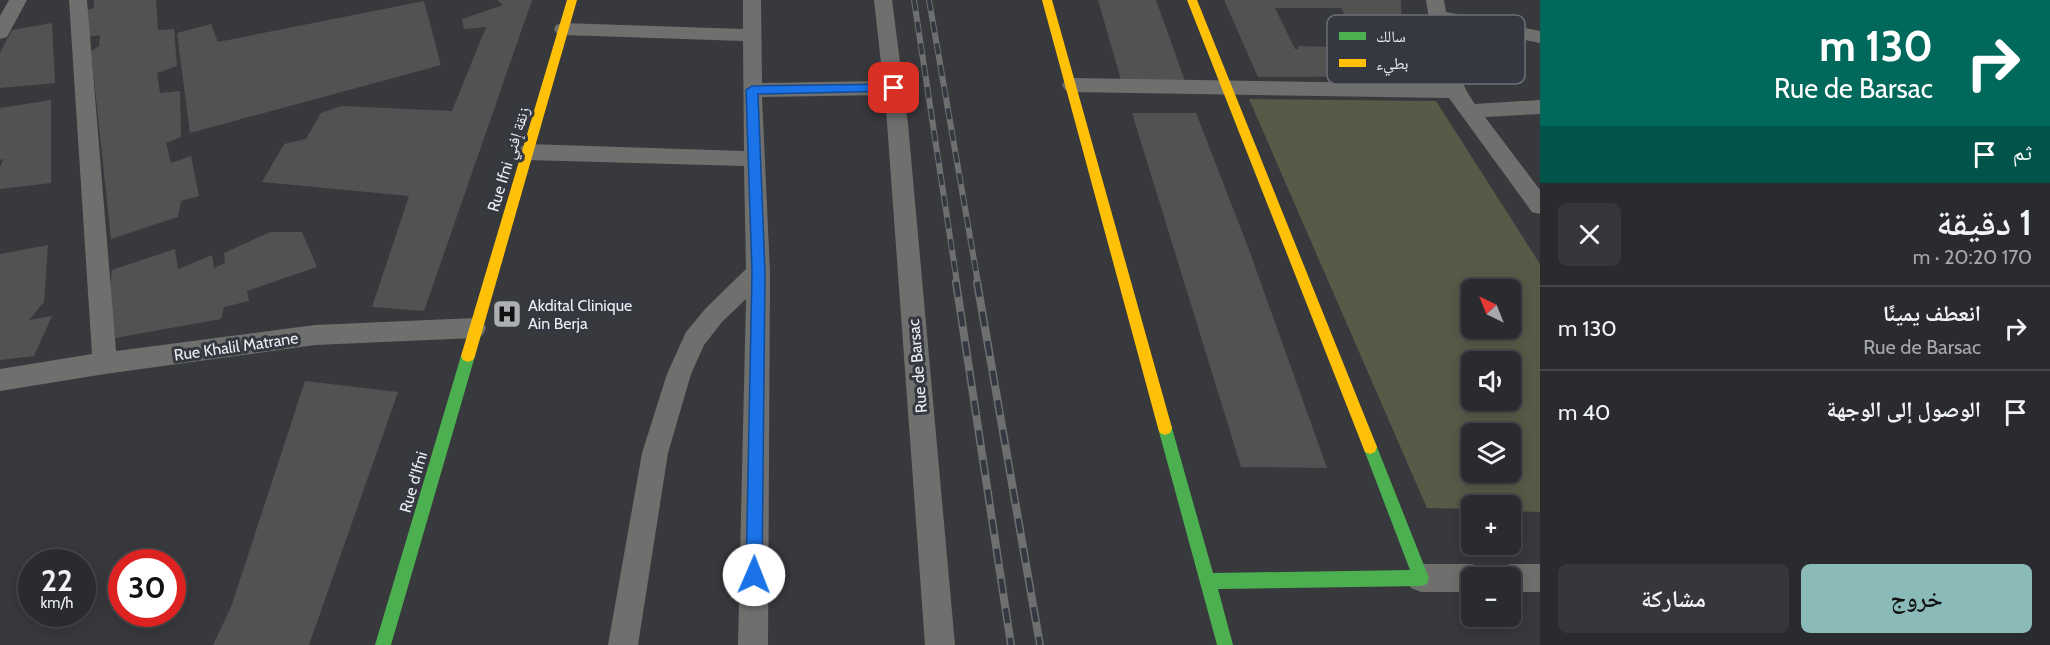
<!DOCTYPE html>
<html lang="ar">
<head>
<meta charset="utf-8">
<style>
  body { margin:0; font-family:Cabin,"Noto Naskh Arabic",sans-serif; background:#36373a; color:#f1f3f6; direction:rtl; height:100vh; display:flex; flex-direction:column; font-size:22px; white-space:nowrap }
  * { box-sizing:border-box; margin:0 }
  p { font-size:20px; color:#a5a7aa }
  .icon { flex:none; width:33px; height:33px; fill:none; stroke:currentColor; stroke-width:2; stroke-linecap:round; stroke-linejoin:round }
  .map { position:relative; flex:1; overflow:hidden; direction:ltr }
  .sheet { display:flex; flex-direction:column; background:#2a2b2e; width:510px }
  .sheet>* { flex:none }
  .hud { background:#00695c; color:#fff; overflow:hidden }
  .needle { width:39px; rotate:317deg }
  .controls { position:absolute; left:1461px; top:279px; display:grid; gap:12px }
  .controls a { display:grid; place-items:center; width:60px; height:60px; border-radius:9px; background:#2a2b2e; box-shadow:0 3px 15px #0003,0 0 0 2px #46474a; font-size:30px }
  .speed { position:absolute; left:18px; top:549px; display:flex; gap:12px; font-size:30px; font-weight:700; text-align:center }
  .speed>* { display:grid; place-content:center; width:78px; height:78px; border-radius:50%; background:#2a2b2e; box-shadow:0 3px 15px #0003,0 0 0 2px #46474a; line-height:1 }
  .speed small { font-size:15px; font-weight:400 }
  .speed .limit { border:9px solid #d22; background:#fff; color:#111 }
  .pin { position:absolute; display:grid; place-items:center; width:51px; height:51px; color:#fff; margin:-26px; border-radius:12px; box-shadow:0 3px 9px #0006 }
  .me { position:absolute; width:66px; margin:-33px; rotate:1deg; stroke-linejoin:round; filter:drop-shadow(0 0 4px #0008) }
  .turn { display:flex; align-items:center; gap:21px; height:126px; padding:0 18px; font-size:27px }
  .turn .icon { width:78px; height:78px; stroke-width:2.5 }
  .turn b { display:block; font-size:42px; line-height:51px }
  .then { display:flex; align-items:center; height:57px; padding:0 18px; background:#0003; gap:12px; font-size:22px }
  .round { display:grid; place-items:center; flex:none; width:63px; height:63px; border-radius:9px; background:#36373a }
  .headline { display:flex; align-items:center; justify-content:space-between; height:102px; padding:0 18px }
  h1 { font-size:36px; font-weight:600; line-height:45px }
  .button { display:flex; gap:12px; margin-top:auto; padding:12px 18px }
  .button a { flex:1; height:69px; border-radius:9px; background:#8bbbb9; color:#111; font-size:24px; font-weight:600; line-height:69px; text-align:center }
  .button a+a { background:#36373a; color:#f1f3f6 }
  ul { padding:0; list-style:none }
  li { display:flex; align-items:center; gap:18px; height:84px; padding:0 18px; border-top:2px solid #46474a }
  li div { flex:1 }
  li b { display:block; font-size:22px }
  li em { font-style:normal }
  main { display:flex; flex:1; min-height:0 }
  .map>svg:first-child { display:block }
</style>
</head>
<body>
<main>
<section class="sheet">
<div class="hud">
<div class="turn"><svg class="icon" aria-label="right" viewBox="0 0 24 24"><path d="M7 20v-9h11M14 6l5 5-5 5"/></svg><div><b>130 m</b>Rue de Barsac</div></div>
<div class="then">ثم<svg class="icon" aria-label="arrive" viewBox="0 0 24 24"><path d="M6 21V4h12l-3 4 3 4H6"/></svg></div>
</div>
<div class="headline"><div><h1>1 دقيقة</h1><p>170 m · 20:20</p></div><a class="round"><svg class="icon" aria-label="close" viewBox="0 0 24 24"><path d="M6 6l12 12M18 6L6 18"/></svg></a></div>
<ul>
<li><svg class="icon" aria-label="right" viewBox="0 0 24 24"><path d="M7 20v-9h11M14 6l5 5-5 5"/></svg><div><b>انعطف يمينًا</b><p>Rue de Barsac</p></div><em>130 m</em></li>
<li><svg class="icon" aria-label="arrive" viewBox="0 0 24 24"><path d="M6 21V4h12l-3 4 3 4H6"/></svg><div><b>الوصول إلى الوجهة</b></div><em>40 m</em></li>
</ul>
<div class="button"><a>خروج</a><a>مشاركة</a></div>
</section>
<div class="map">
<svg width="1540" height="645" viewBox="0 0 1540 645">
  <rect width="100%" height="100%" fill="#38393d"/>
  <path fill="#565b48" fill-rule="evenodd" d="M 1249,99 L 1436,101 L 1540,264 L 1540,512 L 1511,511 L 1510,506 L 1472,506 L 1471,509 L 1427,508 ZM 1472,290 L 1510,290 L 1510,328 L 1472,328 ZM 1472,362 L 1510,362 L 1510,400 L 1472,400 ZM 1472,434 L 1510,434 L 1510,472 L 1472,472 Z"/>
  <path fill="#535152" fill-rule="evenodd" d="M 94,0 L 156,0 L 158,30 L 174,29 L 177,66 L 157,73 L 160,93 L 180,91 L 181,137 L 166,143 L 171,163 L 191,156 L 199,196 L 181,201 L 178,217 L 111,239 L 91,51 L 99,46 L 100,35 L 87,37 L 85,11 L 94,8 Z
    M 497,0 L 532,0 L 424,311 L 372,307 L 409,196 L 262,182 L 284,144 L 306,139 L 321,113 L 342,106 L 452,111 L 486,27 L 464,29 L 462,19 L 503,5 Z
    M 1098,0 L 1156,0 L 1185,81 L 1121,80 Z
    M 1224,0 L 1401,0 L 1403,76 L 1258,77 ZM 1275,8 L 1341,8 L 1362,48 L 1298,46 L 1298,49 L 1295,49 Z
    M 424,1 L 441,65 L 190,133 L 177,33 L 211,24 L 218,42 Z
    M 52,23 L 55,83 L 0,88 L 0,53 L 12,30 Z
    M 51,100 L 51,183 L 0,189 L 0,167 L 4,159 L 0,160 L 0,108 Z
    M 1132,113 L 1196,113 L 1248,247 L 1327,468 L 1241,467 Z
    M 270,232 L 302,232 L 317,267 L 247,291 L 249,301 L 224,307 L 221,319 L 110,339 L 105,328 L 112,270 L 175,249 L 178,269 L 212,255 L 214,268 L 225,263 L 224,253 Z
    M 48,245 L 44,302 L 29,320 L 52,316 L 34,356 L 0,360 L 0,254 Z
    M 305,381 L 398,392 L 309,645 L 213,645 L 231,607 Z"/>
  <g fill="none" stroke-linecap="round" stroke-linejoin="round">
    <path fill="#6f706d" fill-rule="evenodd" d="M 9,0 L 27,0 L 7,37 L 0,39 L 0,16 Z
      M 69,0 L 87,0 L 116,351 L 315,325 L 474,318 L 483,321 L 486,328 L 483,335 L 474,338 L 315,345 L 105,374 L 0,391 L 0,369 L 92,354 Z
      M 743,0 L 761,0 L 762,83 L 883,81 L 874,0 L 892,0 L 908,124 L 955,645 L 925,645 L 885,95 L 762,97 L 770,272 L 768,645 L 738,645 L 746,299 L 722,322 L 704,345 L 691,374 L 668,453 L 638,645 L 608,645 L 642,453 L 667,374 L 686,332 L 706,308 L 746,269 L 744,166 L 527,160 L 520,157 L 517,152 L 520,147 L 527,144 L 744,151 L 743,41 L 563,35 L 556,33 L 554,29 L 556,25 L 563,23 L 743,29 Z
      M 1426,0 L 1444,0 L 1446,12 L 1540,31 L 1540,43 L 1449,24 C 1454,54 1457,79 1475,104 L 1540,100 L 1540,114 L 1485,117 L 1540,190 L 1540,214 L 1532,212 L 1449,98 L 1072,92 L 1065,90 L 1062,85 L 1065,80 L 1072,78 L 1442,84 L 1438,74 Z
      M 1421,564 L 1472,564 L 1482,568 L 1486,578 L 1472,578 L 1472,592 L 1421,592 L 1411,588 L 1407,578 L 1411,568 Z
      M 1510,564 L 1540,564 L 1540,592 L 1510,592 L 1510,578 L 1496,578 L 1500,568 Z"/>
    <path fill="#4caf50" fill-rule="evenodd" d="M 468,350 L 473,352 L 475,356 L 391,645 L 375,645 L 461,356 L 463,352 Z
      M 1165,421 L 1170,423 L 1172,428 L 1213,573 L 1410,570 L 1363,447 L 1365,442 L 1370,440 L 1375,442 L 1377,447 L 1429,578 L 1427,584 L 1421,586 L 1218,589 L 1233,645 L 1217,645 L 1158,428 L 1160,423 Z"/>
    <path fill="#ffc107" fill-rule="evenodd" d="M 567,0 L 577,0 L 475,356 L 473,360 L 468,362 L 463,360 L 461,356 Z
      M 1042,0 L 1052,0 L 1172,428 L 1170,433 L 1165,435 L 1160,433 L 1158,428 Z
      M 1187,0 L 1197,0 L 1377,447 L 1375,452 L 1370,454 L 1365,452 L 1363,447 Z"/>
    <g stroke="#6e6f6f" stroke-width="6">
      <path id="rail-far1" d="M 914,0 L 957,283
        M 929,0 L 978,283"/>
    </g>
    <g stroke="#6e6f6f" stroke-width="8">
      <path id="rail" d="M 956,282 L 1011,645
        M 977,282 L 1040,645"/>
    </g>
    <use href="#rail-far1" stroke="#353840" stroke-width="4" stroke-dasharray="11" stroke-linecap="butt"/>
    <use href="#rail" stroke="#353840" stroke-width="5" stroke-dasharray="15" stroke-linecap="butt"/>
  </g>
  <path fill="#1a73e8" stroke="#114b97" stroke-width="1.5" d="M 894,84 L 899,88 L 894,91 L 758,94 L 765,272 L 762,575 L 760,581 L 754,583 L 748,581 L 746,575 L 752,272 L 746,90 L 752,86 Z"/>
  <defs>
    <g id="hospital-square" transform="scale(1.5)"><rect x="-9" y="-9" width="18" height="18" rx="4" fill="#adafb3" stroke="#353840"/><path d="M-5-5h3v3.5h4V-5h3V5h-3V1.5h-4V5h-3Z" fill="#111"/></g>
  </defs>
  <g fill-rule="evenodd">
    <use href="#hospital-square" x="507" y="314"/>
  </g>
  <g text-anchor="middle" stroke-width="6" stroke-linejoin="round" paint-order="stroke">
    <g font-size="16" fill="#eceef3" stroke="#353840">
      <text transform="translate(508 159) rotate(-73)" y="6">Rue Ifni زنقة إفني</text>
      <text transform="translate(236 346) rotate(-8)" y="6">Rue Khalil Matrane</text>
      <text transform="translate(917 366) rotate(-95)" y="6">Rue de Barsac</text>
      <text transform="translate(413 482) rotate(-74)" y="6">Rue d'Ifni</text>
    </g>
    <g font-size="16" fill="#eceef3" stroke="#353840" text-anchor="start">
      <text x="528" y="311">Akdital Clinique<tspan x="528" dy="18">Ain Berja</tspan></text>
    </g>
  </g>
  <rect x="1327" y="15" width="198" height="69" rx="9" fill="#353840" stroke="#6c6f76" stroke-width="1.5"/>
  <rect x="1339" y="32" width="27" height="8" fill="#4caf50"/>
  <rect x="1339" y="59" width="27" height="8" fill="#ffc107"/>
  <g font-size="16" fill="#eceef3">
    <text x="1376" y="42">سالك</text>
    <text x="1376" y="69">بطيء</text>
  </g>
</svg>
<div class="controls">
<a><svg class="needle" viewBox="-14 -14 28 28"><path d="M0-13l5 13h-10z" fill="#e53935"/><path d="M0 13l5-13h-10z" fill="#a5a7aa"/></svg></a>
<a><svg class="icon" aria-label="sound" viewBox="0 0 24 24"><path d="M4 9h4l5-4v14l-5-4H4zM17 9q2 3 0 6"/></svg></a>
<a><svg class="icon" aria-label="layers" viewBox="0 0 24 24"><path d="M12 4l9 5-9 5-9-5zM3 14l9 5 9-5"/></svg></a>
<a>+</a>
<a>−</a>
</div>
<div class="speed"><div>22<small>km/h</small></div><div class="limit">30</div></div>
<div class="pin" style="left:894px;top:88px;background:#d93025"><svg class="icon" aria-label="arrive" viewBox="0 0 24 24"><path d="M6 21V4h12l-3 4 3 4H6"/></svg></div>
<svg class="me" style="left:754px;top:575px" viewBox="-20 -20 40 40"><circle r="19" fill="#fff"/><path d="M0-13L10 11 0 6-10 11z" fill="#1a73e8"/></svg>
</div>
</main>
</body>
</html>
